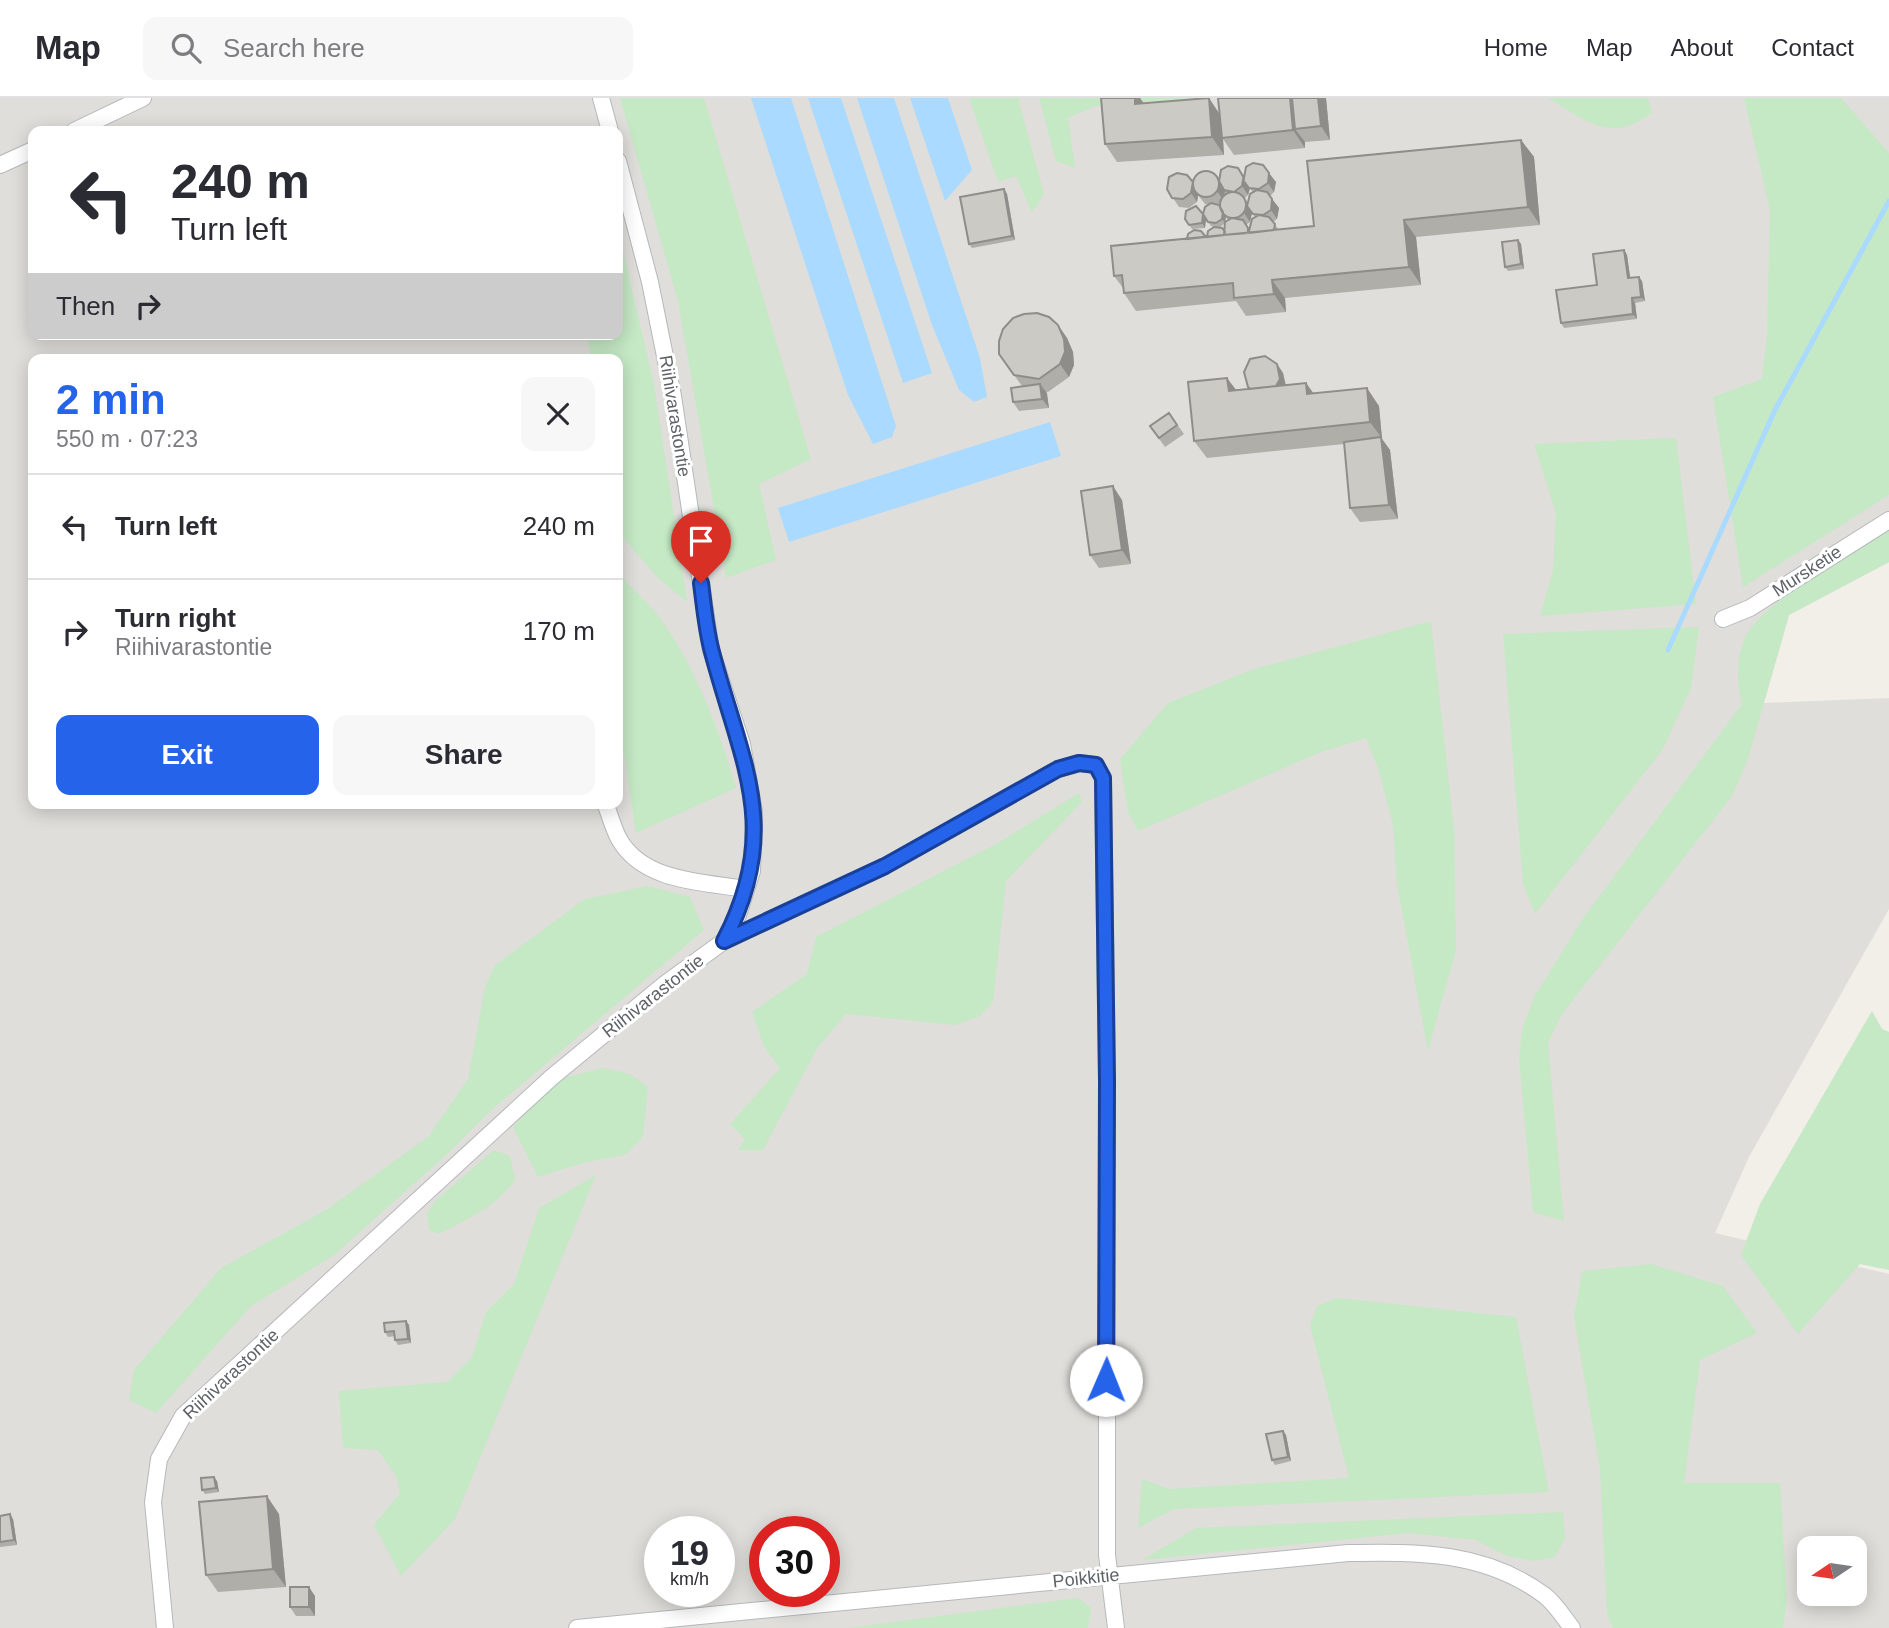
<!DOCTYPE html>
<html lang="en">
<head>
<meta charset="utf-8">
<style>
  body { margin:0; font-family:Arial,sans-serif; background:#f7f7f7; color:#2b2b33; height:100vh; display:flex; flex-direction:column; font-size:26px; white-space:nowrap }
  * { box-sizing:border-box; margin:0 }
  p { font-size:23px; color:#7c7c81 }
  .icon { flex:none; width:38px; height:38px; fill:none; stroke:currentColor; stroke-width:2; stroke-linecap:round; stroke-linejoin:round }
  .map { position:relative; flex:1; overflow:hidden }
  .panel { position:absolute; left:28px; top:256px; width:595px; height:455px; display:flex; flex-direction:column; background:#fff; border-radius:14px; box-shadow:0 4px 18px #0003 }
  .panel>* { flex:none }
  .banner { position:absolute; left:28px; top:28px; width:595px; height:214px; border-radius:14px; box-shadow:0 4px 18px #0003; background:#fff; color:#2b2b33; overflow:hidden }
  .needle { width:46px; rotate:257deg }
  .fabs { position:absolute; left:1797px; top:1438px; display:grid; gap:14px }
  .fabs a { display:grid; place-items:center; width:70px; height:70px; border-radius:14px; background:#fff; box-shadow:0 4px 18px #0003; font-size:35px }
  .speed { position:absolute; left:644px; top:1418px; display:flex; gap:14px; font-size:35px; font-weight:700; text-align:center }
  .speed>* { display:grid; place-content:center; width:91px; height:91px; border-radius:50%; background:#fff; box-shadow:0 4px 18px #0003; line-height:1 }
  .speed small { font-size:18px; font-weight:400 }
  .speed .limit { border:10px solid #d22; background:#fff; color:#111 }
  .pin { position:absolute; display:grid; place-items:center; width:60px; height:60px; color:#fff; margin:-72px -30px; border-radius:50% 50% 50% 0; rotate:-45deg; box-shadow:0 0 7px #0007 }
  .pin .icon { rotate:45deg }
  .me { position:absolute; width:77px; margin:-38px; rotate:1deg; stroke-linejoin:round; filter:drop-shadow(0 0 5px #0008) }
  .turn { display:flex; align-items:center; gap:24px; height:147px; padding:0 28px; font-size:32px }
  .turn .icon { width:91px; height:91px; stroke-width:2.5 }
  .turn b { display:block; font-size:49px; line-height:60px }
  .then { display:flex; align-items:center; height:66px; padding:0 28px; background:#0003; gap:14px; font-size:26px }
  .round { display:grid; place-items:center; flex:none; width:74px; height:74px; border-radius:14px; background:#f7f7f7 }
  .overview { display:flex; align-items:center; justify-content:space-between; height:119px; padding:0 28px }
  h1 { font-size:42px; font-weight:600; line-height:52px; color:#2563eb }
  .action { display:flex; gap:14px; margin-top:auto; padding:14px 28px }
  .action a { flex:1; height:80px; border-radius:14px; background:#2563eb; color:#fff; font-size:28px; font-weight:600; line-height:80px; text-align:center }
  .action a+a { background:#f7f7f7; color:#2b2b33 }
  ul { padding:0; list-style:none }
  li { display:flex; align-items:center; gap:21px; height:105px; padding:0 28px; border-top:2px solid #e1e1e2 }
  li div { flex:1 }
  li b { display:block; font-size:26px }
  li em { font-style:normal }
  header { display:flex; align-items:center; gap:42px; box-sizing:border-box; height:98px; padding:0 35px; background:#fff; border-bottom:2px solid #e1e1e2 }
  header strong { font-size:33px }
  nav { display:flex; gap:38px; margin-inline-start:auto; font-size:24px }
  .search { width:490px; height:63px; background:#f7f7f7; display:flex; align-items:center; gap:18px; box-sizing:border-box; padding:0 24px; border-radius:14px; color:#7c7c81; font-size:26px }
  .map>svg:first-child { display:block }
</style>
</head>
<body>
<header>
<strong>Map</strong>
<div class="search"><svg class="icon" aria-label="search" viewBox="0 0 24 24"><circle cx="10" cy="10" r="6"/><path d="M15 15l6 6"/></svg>Search here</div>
<nav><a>Home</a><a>Map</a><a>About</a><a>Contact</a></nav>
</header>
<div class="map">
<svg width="1889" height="1530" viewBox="0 0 1889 1530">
  <rect width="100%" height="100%" fill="#f1efe8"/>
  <path fill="#e0deda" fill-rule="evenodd" d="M 0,0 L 1889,0 L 1889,464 L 1789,517 L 1764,605 L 1889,600 L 1889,811 L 1749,1059 L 1715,1135 L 1889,1176 L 1889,1530 L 0,1530 ZM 33,33 L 618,33 L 618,236 L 33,236 ZM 33,261 L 618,261 L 618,705 L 33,705 ZM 660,1433 L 719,1433 L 719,1493 L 660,1493 ZM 765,1433 L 824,1433 L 824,1493 L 765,1493 ZM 1810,1451 L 1855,1451 L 1855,1496 L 1810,1496 Z"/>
  <path fill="#c5e8c5" d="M 620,0 L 704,0 L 811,361 L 759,386 L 776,462 L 726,480 L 678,203 Z
    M 969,0 L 1018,0 L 1044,96 L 1032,115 L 1016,78 L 998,84 Z
    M 1039,0 L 1209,0 L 1208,3 L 1095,8 L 1068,20 L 1075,70 L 1056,63 Z
    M 1548,0 L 1648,0 L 1652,15 C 1612,46 1585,23 1548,0 Z
    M 1744,0 L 1841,0 L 1889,55 L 1889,397 L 1743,489 L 1713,299 L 1762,281 L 1767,237 L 1770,112 Z
    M 618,131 L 654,287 L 687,504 L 658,480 L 619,435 L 618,261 L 591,261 L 587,236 L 618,236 Z
    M 1676,340 L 1696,506 L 1540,518 L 1553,472 L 1556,416 L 1534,346 Z
    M 1889,431 L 1889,464 L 1789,517 L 1747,664 L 1732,698 L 1562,916 L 1548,945 L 1564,1123 L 1533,1114 L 1519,961 L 1522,931 L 1534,899 L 1582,822 L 1742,606 C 1737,585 1736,564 1744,542 C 1757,507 1855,451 1889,431 Z
    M 618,475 C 633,492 653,508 665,527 C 699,577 719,633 736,690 L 636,735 L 624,655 L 618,644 Z
    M 1431,523 L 1454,731 L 1456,852 L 1428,953 L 1397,786 L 1393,727 L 1378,670 L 1366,640 L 1321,654 L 1138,733 L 1128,714 L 1120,661 L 1168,605 L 1254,571 Z
    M 1699,529 L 1691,590 L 1663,651 L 1535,816 L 1523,786 L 1503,536 Z
    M 1079,695 L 1082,704 L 1006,783 L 993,904 L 980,918 L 955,927 L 846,916 L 818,949 L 763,1052 L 738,1052 L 745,1041 L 730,1026 L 780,970 L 764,949 L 752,914 L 807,876 L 816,839 L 996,746 Z
    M 648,788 L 690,799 L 704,832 L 489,1014 L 445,1058 L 333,1158 L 251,1208 L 156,1315 L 129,1302 L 134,1272 L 221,1170 L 326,1112 L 428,1039 L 468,981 L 485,889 L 495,867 L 585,801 Z
    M 1872,913 L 1882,931 L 1889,934 L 1889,1172 L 1860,1166 L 1798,1236 L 1741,1157 L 1760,1106 Z
    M 603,970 L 630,976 L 648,989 L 643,1039 L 625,1057 L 586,1064 L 538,1079 L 513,1029 L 560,981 Z
    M 494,1052 L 510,1058 L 515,1082 C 497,1108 466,1123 438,1136 L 429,1132 L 427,1115 L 435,1103 Z
    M 596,1077 L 455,1421 L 401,1478 L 374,1427 L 400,1395 L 396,1378 L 378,1352 L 343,1350 L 339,1293 L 447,1284 L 472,1259 L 486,1214 L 514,1186 L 539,1110 Z
    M 1651,1166 L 1723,1188 L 1757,1235 L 1700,1262 L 1684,1385 L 1780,1385 L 1787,1502 L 1783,1530 L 1613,1530 L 1607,1516 L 1600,1371 L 1574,1219 L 1582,1173 Z
    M 1337,1200 L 1516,1219 L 1549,1394 L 1174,1411 L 1138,1430 L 1142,1381 L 1169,1391 L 1349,1380 L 1310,1227 L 1317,1208 Z
    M 1563,1414 L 1565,1440 L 1555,1459 L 1534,1463 L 1507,1458 L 1476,1442 L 1408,1435 L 1142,1462 L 1196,1430 Z
    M 1078,1500 L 1091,1510 L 1088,1530 L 848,1530 Z"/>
  <path fill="#aadaff" d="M 751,0 L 791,0 L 896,328 L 892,339 L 873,346 L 848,297 Z
    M 808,0 L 841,0 L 932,275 L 903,285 Z
    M 857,0 L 894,0 L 980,260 L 987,299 L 974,304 L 959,292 L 932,227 Z
    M 910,0 L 948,0 L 972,72 L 945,103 Z
    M 1050,324 L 1061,358 L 789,444 L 778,410 Z"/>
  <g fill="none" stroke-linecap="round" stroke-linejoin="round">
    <path stroke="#aadaff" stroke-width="5" d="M 1668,552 L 1775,312 L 1889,103"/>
    <g stroke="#b5b8bc" stroke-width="18">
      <path id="minor" d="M 601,0 L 610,33
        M 74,33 L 143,0
        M 0,67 L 33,52
        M 1723,521 L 1750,510 L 1889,422
        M 605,705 C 610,717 613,730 619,741 C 643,784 703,784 746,791
        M 724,843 L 885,768 L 1058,671 L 1079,665 L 1095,667 L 1103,680 L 1107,983 L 1107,1457 L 1116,1530
        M 165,1530 L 153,1404 L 159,1361 L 183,1318 L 552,979 L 665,886 L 724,843 L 738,817 L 752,773 L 754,713 L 742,646 L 711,552 L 673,298 L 650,184 L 618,63
        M 577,1530 L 1348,1455 C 1419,1454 1484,1453 1544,1497 C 1555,1505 1564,1520 1572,1530"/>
    </g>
    <use href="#minor" stroke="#fff" stroke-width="16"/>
  </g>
  <path fill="#afaea9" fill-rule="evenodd" d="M 1101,0 L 1140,0 L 1143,5 L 1219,15 L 1326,0 L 1330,42 L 1305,44 L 1305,50 L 1234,57 L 1223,41 L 1224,57 L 1117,64 L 1105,46 Z
    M 1521,42 L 1534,59 L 1540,127 L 1416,139 L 1421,187 L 1285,200 L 1286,214 L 1246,218 L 1236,203 L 1136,213 L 1124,195 L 1123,190 L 1114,178 L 1207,139 L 1217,129 L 1211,128 L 1203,116 L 1209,107 L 1205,106 L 1198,97 L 1197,104 L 1189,110 L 1179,109 L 1167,91 L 1193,85 L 1220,86 L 1238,70 L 1244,78 L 1276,84 L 1274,94 L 1270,98 L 1279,110 L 1277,121 L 1273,124 L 1279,132 L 1314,128 ZM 1250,90 L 1253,95 L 1247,105 L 1244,101 L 1248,97 ZM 1252,115 L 1255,119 L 1249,131 L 1246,127 L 1250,124 ZM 1226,119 L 1228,123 L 1225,134 L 1219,130 L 1225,125 Z
    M 1004,91 L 1007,96 L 1015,142 L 972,150 L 969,146 Z
    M 1185,121 L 1206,121 L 1205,130 L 1192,131 Z
    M 1518,142 L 1521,146 L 1524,171 L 1508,173 L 1505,169 Z
    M 1624,152 L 1627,157 L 1630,180 L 1642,183 L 1645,203 L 1635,205 L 1637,221 L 1564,230 L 1561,225 L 1597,187 Z
    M 1058,227 L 1067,240 L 1073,254 L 1074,267 L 1069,279 L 1048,294 L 1046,294 L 1049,310 L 1019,313 L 1013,304 L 1022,288 L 999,256 Z
    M 1277,266 L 1283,275 L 1286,287 L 1306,285 L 1314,296 L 1379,308 L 1382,341 L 1390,352 L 1398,421 L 1360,424 L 1350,410 L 1344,346 L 1207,360 L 1194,343 L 1236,292 L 1249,291 Z
    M 1169,315 L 1184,336 L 1165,349 L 1150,328 Z
    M 1122,402 L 1131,466 L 1099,470 L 1090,457 Z
    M 406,1223 L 409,1227 L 411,1245 L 398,1247 L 395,1242 L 395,1238 L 388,1239 L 385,1234 Z
    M 1283,1333 L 1286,1337 L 1291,1363 L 1275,1367 L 1272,1362 Z
    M 217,1383 L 219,1394 L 205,1396 L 202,1392 Z
    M 279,1416 L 286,1489 L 218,1494 L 206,1477 Z
    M 0,1418 L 13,1421 L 17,1447 L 0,1449 Z
    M 315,1498 L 315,1518 L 296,1518 L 290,1509 Z"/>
  <path fill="#8f8d8a" d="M 1135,0 L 1140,0 L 1147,10 L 1135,6 Z
    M 1209,0 L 1221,18 L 1222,40 L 1223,41 L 1224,57 L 1212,39 Z
    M 1290,0 L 1300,0 L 1295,31 L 1305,44 L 1305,50 L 1293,32 Z
    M 1318,0 L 1326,0 L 1330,42 L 1321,28 Z
    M 1521,42 L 1534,59 L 1540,127 L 1528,109 Z
    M 1213,75 L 1225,93 L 1223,102 L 1217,93 Z
    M 1269,75 L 1276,84 L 1274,94 L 1268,85 Z
    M 1243,82 L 1250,90 L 1248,97 L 1242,88 Z
    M 1193,84 L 1199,93 L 1197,104 L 1191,95 Z
    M 1004,91 L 1007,96 L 1015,142 L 1012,138 Z
    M 1272,101 L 1279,110 L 1277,121 L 1271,112 Z
    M 1246,103 L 1252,112 L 1247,108 L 1252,115 L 1250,124 L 1244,115 Z
    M 1223,113 L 1226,117 L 1225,125 L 1222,121 Z
    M 1203,116 L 1206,121 L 1205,130 L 1202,125 Z
    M 1404,122 L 1416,139 L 1421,187 L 1409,169 Z
    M 1518,142 L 1521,146 L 1524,171 L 1521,166 Z
    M 1624,152 L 1627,157 L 1631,185 L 1628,180 Z
    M 1639,179 L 1642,183 L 1645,203 L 1641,199 Z
    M 1272,182 L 1285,200 L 1286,214 L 1274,196 Z
    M 1632,200 L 1635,205 L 1637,221 L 1633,216 Z
    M 1058,227 L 1067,240 L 1073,254 L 1074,267 L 1069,279 L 1060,266 Z
    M 1277,266 L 1283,275 L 1286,290 L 1273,292 Z
    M 1227,280 L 1240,297 L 1229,293 Z
    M 1306,285 L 1318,302 L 1307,296 Z
    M 1040,286 L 1047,295 L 1049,310 L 1042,301 Z
    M 1367,290 L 1379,308 L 1382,341 L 1390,352 L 1398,421 L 1389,407 L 1381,339 L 1370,324 Z
    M 1113,388 L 1122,402 L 1131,466 L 1122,452 Z
    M 406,1223 L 409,1227 L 411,1245 L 408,1241 Z
    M 1283,1333 L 1286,1337 L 1291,1363 L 1288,1359 Z
    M 214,1379 L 217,1383 L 219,1394 L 216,1390 Z
    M 267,1398 L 279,1416 L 286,1489 L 273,1471 Z
    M 10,1416 L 13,1421 L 17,1447 L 14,1442 Z
    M 309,1489 L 315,1498 L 315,1518 L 309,1509 Z"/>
  <path fill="#cccac5" stroke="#8f8d8a" stroke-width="2" d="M 1101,0 L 1135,0 L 1135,6 L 1209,0 L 1212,39 L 1105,46 Z
    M 1218,0 L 1290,0 L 1293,32 L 1222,40 Z
    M 1292,0 L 1318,0 L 1321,28 L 1295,31 Z
    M 1521,42 L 1528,109 L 1404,122 L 1409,169 L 1272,182 L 1274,196 L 1234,200 L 1233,185 L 1124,195 L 1122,177 L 1114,178 L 1111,148 L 1314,128 L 1307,63 Z
    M 1253,65 L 1263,67 L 1269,75 L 1268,85 L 1259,91 L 1249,90 L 1243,82 L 1242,88 L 1234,94 L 1224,92 L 1219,83 L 1221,72 L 1228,68 L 1238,70 L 1244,80 L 1246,69 Z
    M1193 86a13 13 0 1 1 26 0a13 13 0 1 1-26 0Z
    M 1177,75 L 1187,77 L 1193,84 L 1191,95 L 1183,101 L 1172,100 L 1167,91 L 1169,79 Z
    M 1004,91 L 1012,138 L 969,146 L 960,99 Z
    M 1257,92 L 1267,94 L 1272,101 L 1271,112 L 1263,117 L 1253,116 L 1247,108 L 1250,96 Z
    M1220 107a13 13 0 1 1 26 0a13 13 0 1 1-26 0Z
    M 1211,105 L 1219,107 L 1223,114 L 1222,121 L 1216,125 L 1208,124 L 1203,116 L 1205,109 Z
    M 1196,108 L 1203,116 L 1202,125 L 1189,127 L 1185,121 L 1186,113 Z
    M 1259,117 L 1269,119 L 1275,126 L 1274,132 L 1250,135 L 1249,133 L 1252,121 Z
    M 1232,120 L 1243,122 L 1248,130 L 1248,135 L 1224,137 L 1225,124 Z
    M 1214,129 L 1222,130 L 1225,134 L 1224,137 L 1207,139 L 1208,133 Z
    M 1194,132 L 1201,133 L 1206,139 L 1187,141 L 1188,136 Z
    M 1518,142 L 1521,166 L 1505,169 L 1502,144 Z
    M 1624,152 L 1628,180 L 1639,179 L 1641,199 L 1632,200 L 1633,216 L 1561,225 L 1556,192 L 1597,187 L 1593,156 Z
    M 1037,215 L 1049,219 L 1058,227 L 1064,241 L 1065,254 L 1060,266 L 1039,281 L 1014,277 L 999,256 L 999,243 L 1003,231 L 1013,220 L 1024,216 Z
    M 1265,258 L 1277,266 L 1280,281 L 1276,288 L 1250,291 L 1248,289 L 1244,274 L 1250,261 Z
    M 1227,280 L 1229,293 L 1306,285 L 1307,296 L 1367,290 L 1370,324 L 1194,343 L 1188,284 Z
    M 1040,286 L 1042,301 L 1013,304 L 1011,290 Z
    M 1169,315 L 1177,327 L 1159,340 L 1150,328 Z
    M 1381,339 L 1389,407 L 1350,410 L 1344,344 Z
    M 1113,388 L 1122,452 L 1090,457 L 1081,393 Z
    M 406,1223 L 408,1241 L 395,1242 L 394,1233 L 385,1234 L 384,1225 Z
    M 1283,1333 L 1288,1359 L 1272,1362 L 1266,1336 Z
    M 214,1379 L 216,1390 L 202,1392 L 201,1380 Z
    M 267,1398 L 273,1471 L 206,1477 L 199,1404 Z
    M 10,1416 L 14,1442 L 0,1444 L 0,1418 Z
    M 290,1489 L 309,1489 L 309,1509 L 290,1509 Z"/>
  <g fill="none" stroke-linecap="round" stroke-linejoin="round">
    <g stroke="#184099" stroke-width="18">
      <path id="route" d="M 701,485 C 704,508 706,532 712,554 C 741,664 783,730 724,843 L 885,768 L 1058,671 L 1079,665 L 1096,667 L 1103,680 L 1107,983 L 1106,1282"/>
    </g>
    <use href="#route" stroke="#2563eb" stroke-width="12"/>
  </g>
  <g text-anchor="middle" stroke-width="6" stroke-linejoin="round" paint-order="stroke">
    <g font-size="18" fill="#5f6368" stroke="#fff">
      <text transform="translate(675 318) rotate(81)" y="6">Riihivarastontie</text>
      <text transform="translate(1807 473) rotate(-33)" y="6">Mursketie</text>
      <text transform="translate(653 898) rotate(-38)" y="6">Riihivarastontie</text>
      <text transform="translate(231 1276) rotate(-43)" y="6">Riihivarastontie</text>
      <text transform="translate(1086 1480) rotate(-6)" y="6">Poikkitie</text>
    </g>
  </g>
</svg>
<div class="fabs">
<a><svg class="needle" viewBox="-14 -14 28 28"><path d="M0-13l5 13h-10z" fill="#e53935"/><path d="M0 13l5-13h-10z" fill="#7c7c81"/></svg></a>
</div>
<div class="speed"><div>19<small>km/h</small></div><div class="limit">30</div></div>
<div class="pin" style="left:701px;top:485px;background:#d93025"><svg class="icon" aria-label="arrive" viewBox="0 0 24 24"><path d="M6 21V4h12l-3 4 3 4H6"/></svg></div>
<svg class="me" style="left:1106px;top:1282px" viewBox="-20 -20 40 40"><circle r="19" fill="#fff"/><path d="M0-13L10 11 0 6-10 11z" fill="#2563eb"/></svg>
<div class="banner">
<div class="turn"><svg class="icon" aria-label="left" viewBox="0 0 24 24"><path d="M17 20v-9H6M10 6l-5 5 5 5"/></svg><div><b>240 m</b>Turn left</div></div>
<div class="then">Then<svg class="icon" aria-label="right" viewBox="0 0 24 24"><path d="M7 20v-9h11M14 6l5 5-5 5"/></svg></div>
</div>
<section class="panel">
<div class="overview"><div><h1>2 min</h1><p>550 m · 07:23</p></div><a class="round"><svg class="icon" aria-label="close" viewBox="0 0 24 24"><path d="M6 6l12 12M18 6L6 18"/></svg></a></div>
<ul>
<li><svg class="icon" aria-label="left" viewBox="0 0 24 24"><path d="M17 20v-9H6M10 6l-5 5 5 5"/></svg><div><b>Turn left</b></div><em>240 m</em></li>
<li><svg class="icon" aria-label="right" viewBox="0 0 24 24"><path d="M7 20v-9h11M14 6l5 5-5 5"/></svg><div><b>Turn right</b><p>Riihivarastontie</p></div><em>170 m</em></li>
</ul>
<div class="action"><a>Exit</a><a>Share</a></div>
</section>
</div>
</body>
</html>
